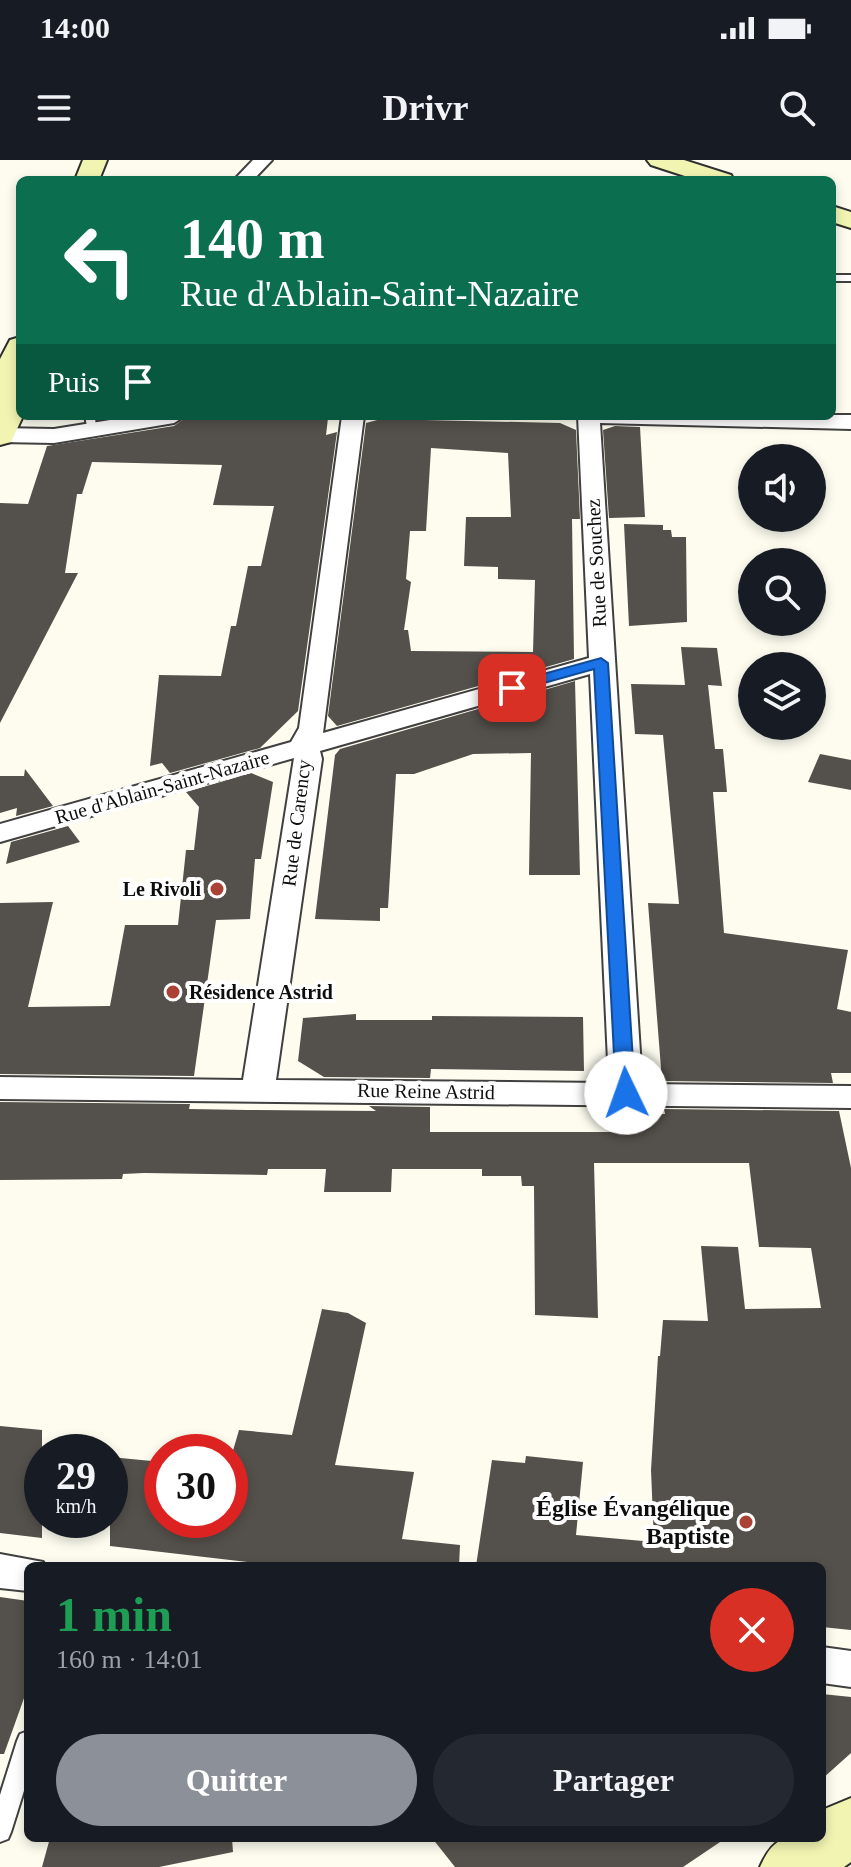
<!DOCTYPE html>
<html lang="fr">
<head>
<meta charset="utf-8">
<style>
  body { margin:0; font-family:Georgia,serif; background:#242831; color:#f1f3f6; height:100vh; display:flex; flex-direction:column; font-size:30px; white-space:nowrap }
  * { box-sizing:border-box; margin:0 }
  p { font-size:26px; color:#9ea1a6 }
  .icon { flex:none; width:44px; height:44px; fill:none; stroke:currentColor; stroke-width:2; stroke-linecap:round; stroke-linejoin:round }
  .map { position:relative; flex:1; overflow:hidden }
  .panel { position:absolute; left:24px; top:1402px; width:802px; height:280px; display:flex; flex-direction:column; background:#171b24; border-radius:12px; box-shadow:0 4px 12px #0003 }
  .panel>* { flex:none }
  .top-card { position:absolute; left:16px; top:16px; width:820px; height:244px; border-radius:12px; box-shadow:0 4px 12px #0003; background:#0b6e4f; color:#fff; overflow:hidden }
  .controls { position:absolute; left:738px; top:284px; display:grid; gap:16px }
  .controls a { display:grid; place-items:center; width:88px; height:88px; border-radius:50%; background:#171b24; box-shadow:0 4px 12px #0003; font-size:40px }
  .speed { position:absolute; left:24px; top:1274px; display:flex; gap:16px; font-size:40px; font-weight:700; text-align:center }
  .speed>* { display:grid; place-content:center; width:104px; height:104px; border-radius:50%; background:#171b24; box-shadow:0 4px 12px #0003; line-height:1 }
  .speed small { font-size:20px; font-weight:400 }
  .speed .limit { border:12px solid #d22; background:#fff; color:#111 }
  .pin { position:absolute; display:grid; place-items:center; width:68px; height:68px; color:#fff; margin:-34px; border-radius:16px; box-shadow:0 4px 12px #0006 }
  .me { position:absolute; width:88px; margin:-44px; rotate:357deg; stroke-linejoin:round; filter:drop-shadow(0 0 6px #0008) }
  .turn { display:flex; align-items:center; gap:28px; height:168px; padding:0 32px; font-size:36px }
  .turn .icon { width:104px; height:104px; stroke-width:2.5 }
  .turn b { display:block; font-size:56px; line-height:68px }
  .then { display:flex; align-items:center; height:76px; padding:0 32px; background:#0003; gap:16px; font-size:30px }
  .round { display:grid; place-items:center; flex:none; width:84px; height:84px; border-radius:42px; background:#242831 }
  .headline { display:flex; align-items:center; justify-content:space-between; height:136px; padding:0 32px }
  h1 { font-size:48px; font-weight:700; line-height:60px; color:#1e9e55 }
  .primary-button { display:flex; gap:16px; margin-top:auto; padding:16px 32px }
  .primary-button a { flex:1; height:92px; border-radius:48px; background:#8c9099; color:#fff; font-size:32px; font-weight:700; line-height:92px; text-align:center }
  .primary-button a+a { background:#242831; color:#f1f3f6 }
  .status { display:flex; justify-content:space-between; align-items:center; height:56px; padding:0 40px; background:#171b24; direction:ltr }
  .status svg { height:22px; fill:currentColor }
  header { display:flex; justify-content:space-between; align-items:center; height:104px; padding:0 32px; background:#171b24; font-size:36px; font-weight:700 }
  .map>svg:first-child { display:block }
</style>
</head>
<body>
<div class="status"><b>14:00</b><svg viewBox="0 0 49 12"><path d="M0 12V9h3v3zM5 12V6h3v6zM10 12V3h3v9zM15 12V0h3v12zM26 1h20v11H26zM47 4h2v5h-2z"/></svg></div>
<header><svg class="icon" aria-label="menu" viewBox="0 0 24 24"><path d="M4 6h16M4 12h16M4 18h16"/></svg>Drivr<svg class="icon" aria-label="search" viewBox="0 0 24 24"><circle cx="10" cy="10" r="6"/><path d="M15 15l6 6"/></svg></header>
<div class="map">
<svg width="851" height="1707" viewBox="0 0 851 1707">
  <rect width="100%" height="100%" fill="#fdfcef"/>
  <path fill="#54504b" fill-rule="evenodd" d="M 188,256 L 328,258 L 326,275 L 337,272 L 298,551 L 260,588 L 170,613 L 162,603 L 150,606 L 159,515 L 221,516 L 231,466 L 236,466 L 248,406 L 261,406 L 274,346 L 213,345 L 222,305 L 92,302 L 82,334 L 77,334 L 65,413 L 78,413 L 0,563 L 0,343 L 28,344 L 47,286 L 174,266 Z
    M 381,259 L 560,263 L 576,270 L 580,359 L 572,359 L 574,499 L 337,566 L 328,556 L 366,263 ZM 431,288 L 508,293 L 511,357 L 466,357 L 464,406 L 498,407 L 498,419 L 535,420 L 533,492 L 411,491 L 408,470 L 404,470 L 411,422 L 406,419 L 410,371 L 426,371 Z
    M 615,266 L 640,267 L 645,357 L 609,358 L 603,270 Z
    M 624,364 L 663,365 L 663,370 L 671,370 L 672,377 L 686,377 L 687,462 L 629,466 Z
    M 681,487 L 717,488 L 722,526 L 708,525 L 715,589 L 723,589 L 727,632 L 713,632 L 724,773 L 848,790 L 837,849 L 851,852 L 851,913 L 831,913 L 833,923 L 662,921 L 648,743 L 679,744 L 663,575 L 635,574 L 631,524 L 685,525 Z
    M 575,521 L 580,715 L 529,715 L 531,593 L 473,594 L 414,614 L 396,614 L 388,748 L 380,748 L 380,761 L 315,759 L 335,595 L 340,589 Z
    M 820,594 L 851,600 L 851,630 L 808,622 Z
    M 25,609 L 53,646 L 16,656 L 17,648 L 0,653 L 0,616 L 24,616 Z
    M 251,613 L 273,622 L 261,699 L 255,699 L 250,759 L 216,760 L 194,916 L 0,914 L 0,743 L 53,742 L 28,847 L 110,846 L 125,765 L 178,765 L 186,690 L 194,690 L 199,647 L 186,632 Z
    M 68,666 L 80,682 L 6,704 L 11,682 Z
    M 356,854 L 356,860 L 432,860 L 432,856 L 583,857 L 584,911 L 431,909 L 430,918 L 324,917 L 298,901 L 303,858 Z
    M 0,942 L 190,944 L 189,949 L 247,950 L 376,951 L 369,946 L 430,947 L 430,972 L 617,972 L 616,953 L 665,954 L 664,949 L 839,951 L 851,1008 L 851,1470 L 822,1467 L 822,1406 L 476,1406 L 492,1300 L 525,1303 L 526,1296 L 583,1302 L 576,1375 L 654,1382 L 651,1310 L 658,1196 L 660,1196 L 663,1160 L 708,1161 L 701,1086 L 738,1087 L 745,1149 L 821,1148 L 811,1088 L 759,1087 L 749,1003 L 594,1003 L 598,1158 L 535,1155 L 534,1026 L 522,1026 L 521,1016 L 482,1016 L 482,1009 L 392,1009 L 391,1032 L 324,1032 L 326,1009 L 268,1009 L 267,1015 L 144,1013 L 123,1014 L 122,1019 L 0,1020 Z
    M 322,1149 L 348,1153 L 366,1163 L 335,1305 L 414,1312 L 402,1379 L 460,1385 L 459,1406 L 283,1406 L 110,1386 L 110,1297 L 162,1302 L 162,1360 L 230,1360 L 230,1301 L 239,1270 L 292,1275 Z
    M 0,1266 L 42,1270 L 42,1378 L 0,1373 Z
    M 0,1437 L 28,1441 L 28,1527 L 4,1594 L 0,1594 Z
    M 822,1534 L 851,1537 L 851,1593 L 822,1619 Z
    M 50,1678 L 232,1678 L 233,1692 L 159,1707 L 42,1707 Z
    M 432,1678 L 726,1678 L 683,1707 L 455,1707 Z"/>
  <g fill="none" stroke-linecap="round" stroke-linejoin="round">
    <g stroke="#404040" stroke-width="4">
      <path id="lane" d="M 832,115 L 851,115 L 851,121 L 832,121 Z
        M 85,256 L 95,256 L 96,271 L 88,271 Z
        M 28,1571 L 28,1618 L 11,1672 L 8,1679 L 0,1682 L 0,1635 L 17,1581 L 20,1574 Z"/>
    </g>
    <g stroke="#404040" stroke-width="4">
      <path id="street" d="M 253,0 L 272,0 L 253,20 L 234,20 Z
        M 832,255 L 851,255 L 851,269 L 600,263 L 642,924 L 851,926 L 851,948 L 0,939 L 0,917 L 243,920 L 294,598 L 0,682 L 0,664 L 291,582 L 299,568 L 342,256 L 364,256 L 323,573 L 589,498 L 578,256 ZM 590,514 L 609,923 L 276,920 L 322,599 L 320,591 Z
        M 135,256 L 185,256 L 174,263 L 54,283 L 0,282 L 0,268 L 54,269 Z
        M 0,1394 L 43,1402 L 45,1406 L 28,1406 L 28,1431 L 0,1428 Z
        M 822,1487 L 851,1491 L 851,1527 L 822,1523 Z"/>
    </g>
    <g stroke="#2f2f2f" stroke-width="4">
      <path id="secondary" d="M 83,0 L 107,0 L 99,20 L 75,20 Z
        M 647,0 L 684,0 L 731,15 L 734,20 L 697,20 L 651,5 Z
        M 832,46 L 851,52 L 851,68 L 832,62 Z
        M 20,177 L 20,256 L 23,256 L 11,282 L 0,285 L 0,199 L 10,180 Z
        M 851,1638 L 851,1702 L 844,1707 L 760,1707 C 776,1672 787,1678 822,1678 L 822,1650 Z"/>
    </g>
    <use href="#lane" fill="#fff" fill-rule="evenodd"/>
    <use href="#street" fill="#fff" fill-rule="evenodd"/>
    <use href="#secondary" fill="#f2f5b2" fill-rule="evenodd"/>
  </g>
  <path fill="#1a73e8" stroke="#114b97" stroke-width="2" d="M 601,498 L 608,503 L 635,933 L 626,940 L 616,933 L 594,509 L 512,532 L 505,528 L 507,524 Z"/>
  <g fill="#ab4236" stroke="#fff" stroke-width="3">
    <circle cx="217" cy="729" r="8"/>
    <circle cx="173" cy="832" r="8"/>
    <circle cx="746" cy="1362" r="8"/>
  </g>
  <g text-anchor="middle" stroke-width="8" stroke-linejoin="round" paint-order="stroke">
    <g font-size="20" fill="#0d0d0d" stroke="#fff">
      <text transform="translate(596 403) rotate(-93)" y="7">Rue de Souchez</text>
      <text transform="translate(162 627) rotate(-16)" y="7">Rue d'Ablain-Saint-Nazaire</text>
      <text transform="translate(296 663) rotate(-83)" y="7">Rue de Carency</text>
      <text transform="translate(426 931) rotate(1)" y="7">Rue Reine Astrid</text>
    </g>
    <g font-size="20" font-weight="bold" fill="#0d0d0d" stroke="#fff" text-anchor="end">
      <text x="201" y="736">Le Rivoli</text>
      <text x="189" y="839" text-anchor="start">Résidence Astrid</text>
    </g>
    <g font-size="24" font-weight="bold" fill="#0d0d0d" stroke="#fff" text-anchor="end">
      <text x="730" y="1356">Église Évangélique<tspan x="730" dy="28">Baptiste</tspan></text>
    </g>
  </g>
</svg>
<div class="controls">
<a><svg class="icon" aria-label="sound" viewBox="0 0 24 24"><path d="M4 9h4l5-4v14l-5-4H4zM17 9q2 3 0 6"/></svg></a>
<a><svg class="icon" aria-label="search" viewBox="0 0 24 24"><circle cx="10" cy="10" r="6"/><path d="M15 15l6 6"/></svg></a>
<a><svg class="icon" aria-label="layers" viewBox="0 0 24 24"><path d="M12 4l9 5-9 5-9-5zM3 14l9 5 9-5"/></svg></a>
</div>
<div class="speed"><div>29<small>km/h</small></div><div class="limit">30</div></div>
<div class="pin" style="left:512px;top:528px;background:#d93025"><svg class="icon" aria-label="arrive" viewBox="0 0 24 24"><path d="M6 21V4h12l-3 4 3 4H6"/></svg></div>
<svg class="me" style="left:626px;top:933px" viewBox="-20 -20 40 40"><circle r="19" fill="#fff"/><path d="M0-13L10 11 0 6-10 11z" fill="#1a73e8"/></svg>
<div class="top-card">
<div class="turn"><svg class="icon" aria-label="left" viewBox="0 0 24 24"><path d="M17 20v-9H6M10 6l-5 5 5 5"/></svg><div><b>140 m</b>Rue d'Ablain-Saint-Nazaire</div></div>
<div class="then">Puis<svg class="icon" aria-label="arrive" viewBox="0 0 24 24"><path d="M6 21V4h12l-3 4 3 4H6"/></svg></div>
</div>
<section class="panel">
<div class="headline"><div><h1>1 min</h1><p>160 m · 14:01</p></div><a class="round" style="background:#d93025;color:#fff"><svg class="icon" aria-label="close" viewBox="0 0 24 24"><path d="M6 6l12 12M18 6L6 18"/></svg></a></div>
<div class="primary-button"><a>Quitter</a><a>Partager</a></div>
</section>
</div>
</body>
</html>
